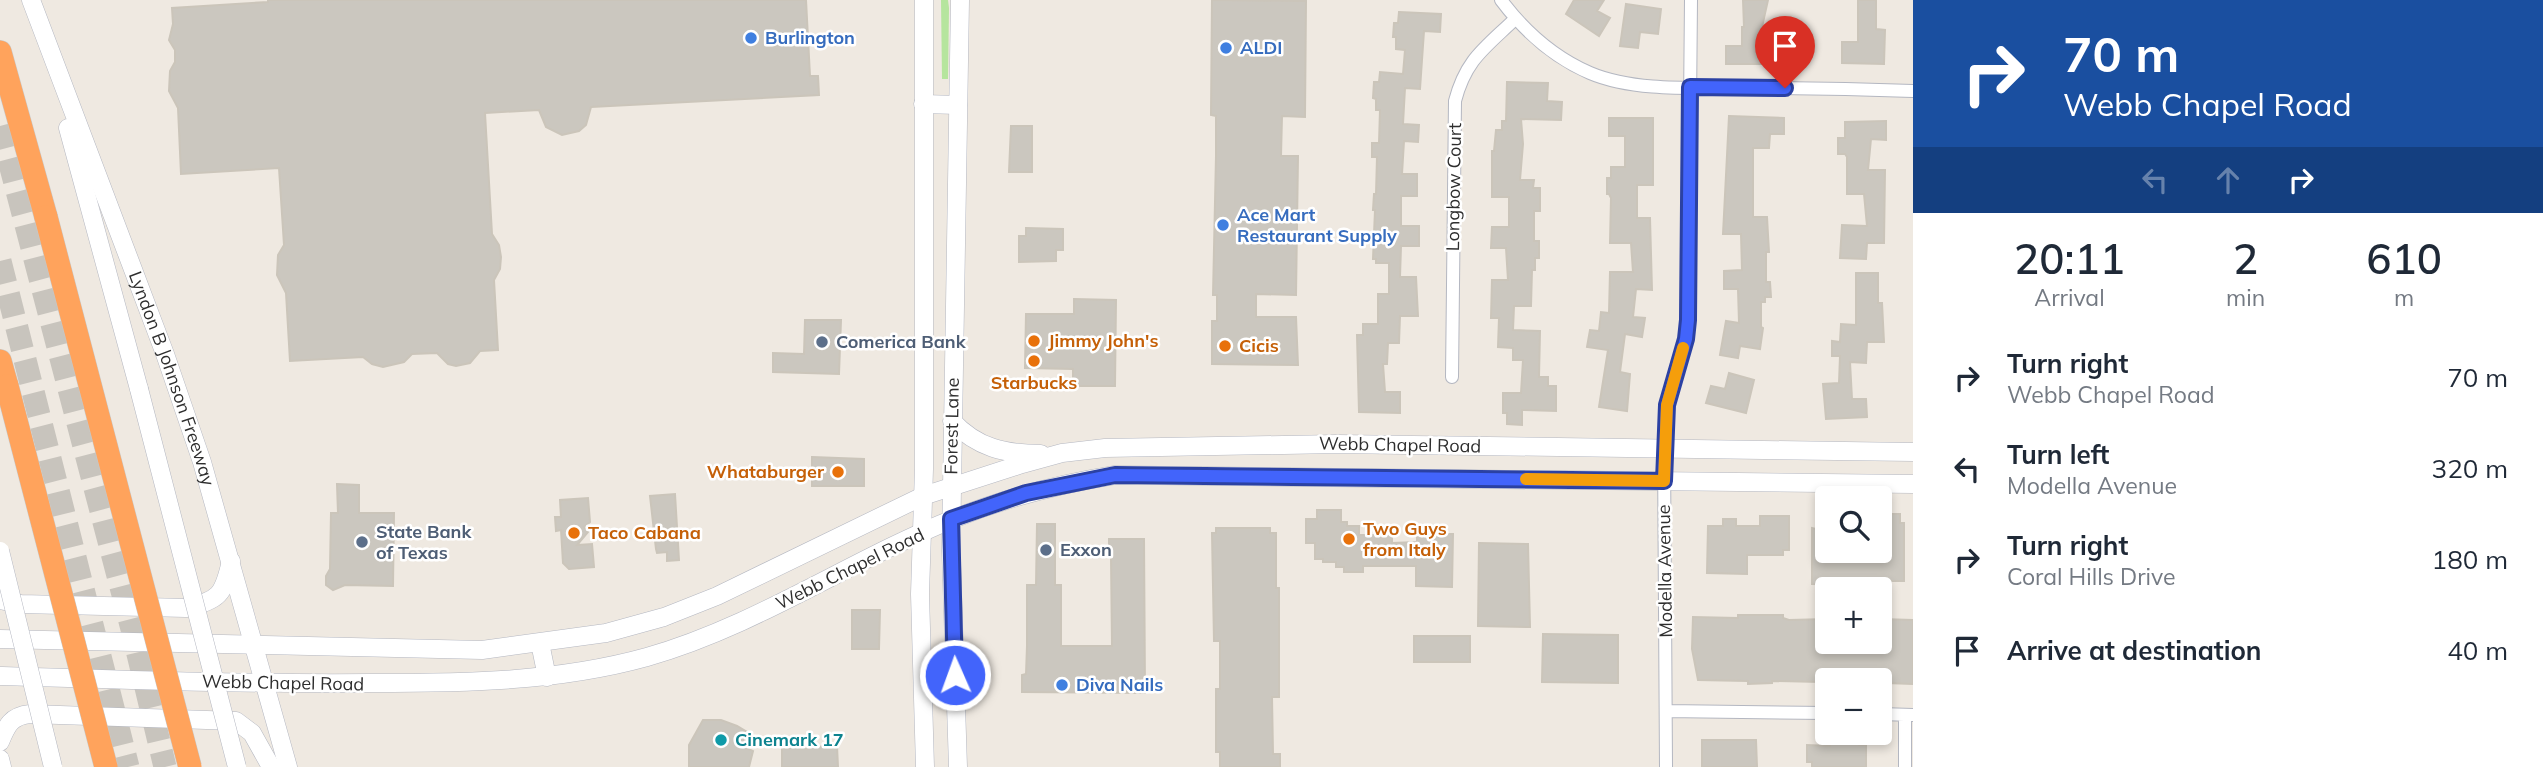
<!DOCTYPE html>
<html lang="en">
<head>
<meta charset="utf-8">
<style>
  body { margin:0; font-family:Mulish,sans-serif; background:#f2f2f3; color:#1f2937; height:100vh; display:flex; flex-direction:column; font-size:26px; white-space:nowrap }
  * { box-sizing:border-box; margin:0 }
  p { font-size:23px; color:#747a83 }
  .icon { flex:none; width:38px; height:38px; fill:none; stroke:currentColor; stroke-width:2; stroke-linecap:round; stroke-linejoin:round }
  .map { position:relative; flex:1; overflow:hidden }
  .details { display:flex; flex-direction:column; background:#fff; width:630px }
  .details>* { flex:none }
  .hud { background:#1a4fa0; color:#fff; overflow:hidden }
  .controls { position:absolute; left:1815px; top:486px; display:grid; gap:14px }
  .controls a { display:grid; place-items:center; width:77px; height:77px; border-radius:7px; background:#fff; box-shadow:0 4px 10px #0003; font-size:35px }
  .pin { position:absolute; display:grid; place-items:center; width:60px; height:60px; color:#fff; margin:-72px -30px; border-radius:50% 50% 50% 0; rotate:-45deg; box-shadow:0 0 7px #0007 }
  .pin .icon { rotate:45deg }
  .me { position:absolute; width:77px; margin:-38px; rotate:358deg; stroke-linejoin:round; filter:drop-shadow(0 0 5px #0008) }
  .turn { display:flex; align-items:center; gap:24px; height:147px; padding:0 35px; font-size:32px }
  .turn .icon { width:91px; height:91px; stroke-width:2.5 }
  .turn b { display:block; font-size:49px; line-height:60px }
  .lanes { display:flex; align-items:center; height:66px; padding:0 35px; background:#0003; justify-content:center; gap:35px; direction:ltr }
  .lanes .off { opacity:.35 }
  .eta { display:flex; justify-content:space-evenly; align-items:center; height:119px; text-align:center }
  .eta b { font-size:42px; font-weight:600; line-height:49px }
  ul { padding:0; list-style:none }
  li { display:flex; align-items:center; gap:21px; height:91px; padding:0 35px }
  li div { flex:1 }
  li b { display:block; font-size:26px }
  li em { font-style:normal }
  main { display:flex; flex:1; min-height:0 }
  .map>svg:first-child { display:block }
</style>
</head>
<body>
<main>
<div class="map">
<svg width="1913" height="767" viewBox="0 0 1913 767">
  <rect width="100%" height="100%" fill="#efe9e1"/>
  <path fill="#b6e59e" d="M 941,0 L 948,0 L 949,8 L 948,79 L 942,79 Z"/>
  <path fill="#cbc7bf" stroke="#cbc5ba" stroke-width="2" d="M 268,0 L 806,0 L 810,76 L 818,76 L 819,95 L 591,107 L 586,125 L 579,131 L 562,135 L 546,127 L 539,110 L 485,113 L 492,234 L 499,245 L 501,257 L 500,269 L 494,280 L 498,350 L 480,351 L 470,363 L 456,366 L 448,364 L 437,353 L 412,354 L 404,362 L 383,367 L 372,364 L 363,357 L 290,361 L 286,293 L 277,275 L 278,255 L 284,245 L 279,168 L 181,174 L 178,108 L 169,91 L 170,71 L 175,62 L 175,50 L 169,40 L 173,24 L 172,8 L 268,2 Z
    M 1212,0 L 1306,1 L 1305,117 L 1282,116 L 1281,156 L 1298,156 L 1296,295 L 1256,294 L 1256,317 L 1296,317 L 1298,365 L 1212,364 L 1212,321 L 1217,321 L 1217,295 L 1213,295 L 1216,156 L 1216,116 L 1211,115 Z
    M 1574,0 L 1604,0 L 1597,11 L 1610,18 L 1599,36 L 1566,14 Z
    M 1743,0 L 1768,0 L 1762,27 L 1768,27 L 1768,33 L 1772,39 L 1769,64 L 1726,64 L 1726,46 L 1742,46 L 1742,27 L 1744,27 Z
    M 1858,0 L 1876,0 L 1876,29 L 1885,30 L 1884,64 L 1842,63 L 1842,42 L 1858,42 Z
    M 1626,4 L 1661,9 L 1658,34 L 1640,32 L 1638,48 L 1620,46 Z
    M 1399,12 L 1441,14 L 1440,32 L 1424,31 L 1420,89 L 1405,88 L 1403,124 L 1419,125 L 1418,142 L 1404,141 L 1402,174 L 1417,174 L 1417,196 L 1401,196 L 1401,226 L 1419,226 L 1419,246 L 1401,246 L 1400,277 L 1416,277 L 1418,316 L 1400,316 L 1399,343 L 1388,343 L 1387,364 L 1383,364 L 1385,392 L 1400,392 L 1400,413 L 1359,412 L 1357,335 L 1363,335 L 1363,324 L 1378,324 L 1378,294 L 1389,294 L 1389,263 L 1376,263 L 1376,259 L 1373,259 L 1375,210 L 1373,210 L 1374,194 L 1376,194 L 1377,157 L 1372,157 L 1372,143 L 1379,143 L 1380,110 L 1376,110 L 1376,99 L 1373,98 L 1374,82 L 1379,82 L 1380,72 L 1403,74 L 1405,50 L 1396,49 L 1396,37 L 1393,37 L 1394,23 L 1398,23 Z
    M 1507,82 L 1548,83 L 1547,101 L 1562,102 L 1561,120 L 1521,119 L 1523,144 L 1520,180 L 1534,180 L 1533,188 L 1540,188 L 1540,211 L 1534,211 L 1534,241 L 1539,241 L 1539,258 L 1535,258 L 1535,270 L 1532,270 L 1531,306 L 1514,306 L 1513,330 L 1540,331 L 1539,377 L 1548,377 L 1548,386 L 1556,386 L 1556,411 L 1522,410 L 1522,425 L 1507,424 L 1507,413 L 1503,413 L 1503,393 L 1521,393 L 1523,360 L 1513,360 L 1513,348 L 1498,347 L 1499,318 L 1491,318 L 1492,280 L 1508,280 L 1506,248 L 1491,248 L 1492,227 L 1509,227 L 1509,197 L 1492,197 L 1492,151 L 1494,151 L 1496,130 L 1502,130 L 1502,121 L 1506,121 Z
    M 1729,116 L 1784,118 L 1784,134 L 1770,134 L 1769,148 L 1753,148 L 1753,217 L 1767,217 L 1769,252 L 1766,252 L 1766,282 L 1770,282 L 1771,297 L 1765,297 L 1765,302 L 1761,302 L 1761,327 L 1763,328 L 1760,349 L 1740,346 L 1738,358 L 1720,355 L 1726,321 L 1739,323 L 1738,289 L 1724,289 L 1724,271 L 1742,270 L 1741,234 L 1723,234 Z
    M 1609,118 L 1653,118 L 1653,185 L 1637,185 L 1637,218 L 1650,218 L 1652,290 L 1636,289 L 1633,317 L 1645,318 L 1642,337 L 1625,334 L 1620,372 L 1630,374 L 1627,411 L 1599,407 L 1608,350 L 1587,347 L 1590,330 L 1599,331 L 1601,312 L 1609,313 L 1610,272 L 1633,272 L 1631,243 L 1610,243 L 1611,198 L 1609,194 L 1607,194 L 1607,178 L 1611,178 L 1611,167 L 1625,167 L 1625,136 L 1609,136 Z
    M 1886,121 L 1886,140 L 1871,139 L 1868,170 L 1885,170 L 1884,243 L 1867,243 L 1866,259 L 1840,258 L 1842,225 L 1867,226 L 1864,194 L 1847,194 L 1847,157 L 1845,154 L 1838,154 L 1838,138 L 1845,138 L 1845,122 Z
    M 1011,126 L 1032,126 L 1032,172 L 1009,172 Z
    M 1026,228 L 1063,229 L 1063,250 L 1056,250 L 1056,261 L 1019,262 L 1019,236 L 1026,236 Z
    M 1856,273 L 1878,273 L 1878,303 L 1882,303 L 1884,342 L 1867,342 L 1866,363 L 1850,362 L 1852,399 L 1866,399 L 1867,417 L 1826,419 L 1823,384 L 1839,383 L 1840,356 L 1832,356 L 1832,341 L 1840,342 L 1841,324 L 1856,325 Z
    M 1074,299 L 1116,300 L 1115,386 L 1073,386 L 1073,369 L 1025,368 L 1026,314 L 1074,314 Z
    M 805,320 L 841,320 L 839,374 L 773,372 L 773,353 L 804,354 Z
    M 1729,373 L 1754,380 L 1746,413 L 1706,403 L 1711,386 L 1725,389 Z
    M 812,457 L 864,459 L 864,486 L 812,486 Z
    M 337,484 L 359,485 L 359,513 L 394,513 L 393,586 L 345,585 L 333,590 L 326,585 L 326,576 L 330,569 L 331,513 L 338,513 Z
    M 675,494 L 679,560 L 667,561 L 667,552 L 657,553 L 656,549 L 650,496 Z
    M 588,498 L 590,522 L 584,527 L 588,532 L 577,545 L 592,544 L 594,567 L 569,569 L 563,563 L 561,530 L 556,531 L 555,517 L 561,517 L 560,500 Z
    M 1816,499 L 1827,499 L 1827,551 L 1880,551 L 1880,514 L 1900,514 L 1900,523 L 1904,523 L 1904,581 L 1846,581 L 1846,585 L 1812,584 L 1812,528 L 1816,529 Z
    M 1317,510 L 1341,510 L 1341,522 L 1347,522 L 1347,526 L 1359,526 L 1359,535 L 1392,535 L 1392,543 L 1417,542 L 1417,534 L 1453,534 L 1452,587 L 1416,586 L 1416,566 L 1363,566 L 1363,572 L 1344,572 L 1344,567 L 1336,567 L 1336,562 L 1323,562 L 1323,559 L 1315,559 L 1315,543 L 1306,543 L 1306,519 L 1317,519 Z
    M 1760,516 L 1789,516 L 1789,550 L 1783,550 L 1783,555 L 1747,555 L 1747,574 L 1707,573 L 1708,526 L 1723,526 L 1723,519 L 1736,519 L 1736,526 L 1760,526 Z
    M 1037,524 L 1055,524 L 1055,585 L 1061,585 L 1061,646 L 1112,646 L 1111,557 L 1109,557 L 1109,539 L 1144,539 L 1145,693 L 1022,692 L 1022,675 L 1026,674 L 1027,646 L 1027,585 L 1036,585 Z
    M 1216,528 L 1270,528 L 1270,533 L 1276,533 L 1276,588 L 1279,588 L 1279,697 L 1272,697 L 1273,754 L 1280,754 L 1280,767 L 1220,767 L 1220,752 L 1216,752 L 1216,689 L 1220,689 L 1220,641 L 1214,641 L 1212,533 L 1216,533 Z
    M 1479,543 L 1528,544 L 1530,627 L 1478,626 Z
    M 852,610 L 880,610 L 879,649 L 852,649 Z
    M 1738,615 L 1783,615 L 1783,618 L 1789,620 L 1827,619 L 1827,642 L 1881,642 L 1882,619 L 1913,620 L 1913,684 L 1887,683 L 1887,681 L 1821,680 L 1821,682 L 1772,681 L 1772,683 L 1748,684 L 1748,681 L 1698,680 L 1692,649 L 1693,617 L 1738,618 Z
    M 1543,634 L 1618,635 L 1618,683 L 1542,682 Z
    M 1414,636 L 1470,636 L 1470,662 L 1414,662 Z
    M 703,720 L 721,720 L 737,726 L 752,735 L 746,748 L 753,751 L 749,767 L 689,767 L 689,745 Z
    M 1702,740 L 1756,740 L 1757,767 L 1702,767 Z
    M 1830,741 L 1859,741 L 1859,745 L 1866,745 L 1866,767 L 1812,767 L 1812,762 L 1807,762 L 1807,745 L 1830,746 Z
    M 837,746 L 838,767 L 782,767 L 782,748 Z"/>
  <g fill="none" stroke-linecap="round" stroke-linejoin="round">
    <path stroke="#c8c4bd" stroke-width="23" stroke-dasharray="23 11" stroke-linecap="butt" d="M 0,126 L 132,629 L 165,767
      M 0,261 L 128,767"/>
    <g stroke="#b4b7c1" stroke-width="14">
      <path id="minor" d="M 1501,0 C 1525,32 1553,57 1590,73 C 1637,93 1703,87 1754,88 C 1807,88 1860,89 1913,91
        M 1452,377 L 1455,101 C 1466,59 1485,48 1515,19
        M 1666,711 L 1827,713
        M 1880,714 L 1913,715
        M 1905,715 L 1905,767
        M 1666,767 L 1664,449 L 1667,405 L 1686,339 L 1688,320 L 1691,0"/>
    </g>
    <g stroke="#b4b7c1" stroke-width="19">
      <g id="secondary">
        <path id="s1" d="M 31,0 L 165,354 L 202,462 L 288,767"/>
        <path d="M 924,0 L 924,469 L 920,594 L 925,767"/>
        <path d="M 923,104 L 958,105"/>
        <path d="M 68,128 L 139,389"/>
        <path d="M 952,421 C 977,448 1005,454 1041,454"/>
        <path d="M 0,600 L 21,604 L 186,608 C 220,599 223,596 231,561"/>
        <path d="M 0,639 L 482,650 L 606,633 L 664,617 L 717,596 L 923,496 L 1022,464 L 1062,453 L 1105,448 L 1337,444 L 1913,452"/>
        <path d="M 540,643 L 547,677"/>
        <path d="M 0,676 C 124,680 247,684 371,683 C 464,683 557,682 647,657 C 756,626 849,561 953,519 C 1005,498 1059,484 1115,475 L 1913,484"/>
        <path d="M 0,742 C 7,725 11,716 30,714 L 236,721 L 252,733 L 271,767"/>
        <path d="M 0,759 L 2,767"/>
        <path d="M 958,767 L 951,550 L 960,0"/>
      </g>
    </g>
    <g stroke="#c9c9c9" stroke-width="24">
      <path id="motorway" d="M 0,52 L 46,217
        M 0,361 L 7,386"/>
    </g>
    <use href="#minor" stroke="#fff" stroke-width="12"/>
    <use href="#secondary" stroke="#fff" stroke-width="18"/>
    <use href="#motorway" stroke="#ffa35c" stroke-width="23"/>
    <g stroke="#b4b7c1" stroke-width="19" stroke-linecap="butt">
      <path id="secondary-bridge" d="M 139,389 L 237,767
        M 0,551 L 53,767"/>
    </g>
    <g stroke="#c9c9c9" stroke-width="24" stroke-linecap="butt">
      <path id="motorway-bridge" d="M 46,217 L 190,767
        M 7,386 L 106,767"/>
    </g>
    <use href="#secondary-bridge" stroke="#fff" stroke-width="18"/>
    <use href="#motorway-bridge" stroke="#ffa35c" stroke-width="23"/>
  </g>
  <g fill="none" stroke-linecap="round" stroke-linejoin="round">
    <g stroke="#2b41a3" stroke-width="18">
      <path id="route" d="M 955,675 L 951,519 L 1026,493 L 1115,475 L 1664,481 L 1667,405 L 1686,339 L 1688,320 L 1690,87 L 1785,88"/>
    </g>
    <use href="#route" stroke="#4264fb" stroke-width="12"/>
    <path stroke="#f59e0b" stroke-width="12" d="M 1526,479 L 1664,481 L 1667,405 L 1683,348"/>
  </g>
  <g fill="#3f7fe0" stroke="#fff" stroke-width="2.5">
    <circle cx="751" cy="38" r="7"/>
    <circle cx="1226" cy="48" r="7"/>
    <circle cx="1223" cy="225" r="7"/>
    <circle cx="1062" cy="685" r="7"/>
  </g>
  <g fill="#e8710a" stroke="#fff" stroke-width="2.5">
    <circle cx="1034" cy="341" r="7"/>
    <circle cx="1225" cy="346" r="7"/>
    <circle cx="1034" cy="361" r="7"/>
    <circle cx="838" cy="472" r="7"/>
    <circle cx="574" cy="533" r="7"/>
    <circle cx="1349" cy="539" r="7"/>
  </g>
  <g fill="#5c6f8a" stroke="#fff" stroke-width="2.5">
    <circle cx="822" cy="342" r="7"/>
    <circle cx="362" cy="542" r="7"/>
    <circle cx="1046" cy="550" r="7"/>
  </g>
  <circle fill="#0f9aa8" stroke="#fff" stroke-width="2.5" cx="721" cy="740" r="7"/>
  <g text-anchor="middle" stroke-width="5" stroke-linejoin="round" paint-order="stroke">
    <g font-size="18" font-weight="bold" fill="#366cbe" stroke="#fff" text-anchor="start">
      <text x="765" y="44">Burlington</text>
      <text x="1240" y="54">ALDI</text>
      <text x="1237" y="221">Ace Mart<tspan x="1237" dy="21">Restaurant Supply</tspan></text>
      <text x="1076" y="691">Diva Nails</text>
    </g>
    <g font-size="18" fill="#2e2e2e" stroke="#fff">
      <text transform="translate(1454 187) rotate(-89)" y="6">Longbow Court</text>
      <text dy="6" stroke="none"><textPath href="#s1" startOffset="404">Lyndon B Johnson Freeway</textPath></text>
      <text transform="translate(952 426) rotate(-89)" y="6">Forest Lane</text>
      <text transform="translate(1400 445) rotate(1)" y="6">Webb Chapel Road</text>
      <text transform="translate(850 569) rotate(-26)" y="6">Webb Chapel Road</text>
      <text transform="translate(1665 571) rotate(-91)" y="6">Modella Avenue</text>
      <text transform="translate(283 683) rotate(1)" y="6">Webb Chapel Road</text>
    </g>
    <g font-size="18" font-weight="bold" fill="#c56008" stroke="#fff" text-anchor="start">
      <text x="1048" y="347">Jimmy John's</text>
      <text x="1239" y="352">Cicis</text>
      <text x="1034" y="389" text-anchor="middle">Starbucks</text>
      <text x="824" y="478" text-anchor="end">Whataburger</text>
      <text x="1363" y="535">Two Guys<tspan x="1363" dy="21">from Italy</tspan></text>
      <text x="588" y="539">Taco Cabana</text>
    </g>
    <g font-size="18" font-weight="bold" fill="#4e5e75" stroke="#fff" text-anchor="start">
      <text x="836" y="348">Comerica Bank</text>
      <text x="376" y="538">State Bank<tspan x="376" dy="21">of Texas</tspan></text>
      <text x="1060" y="556">Exxon</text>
    </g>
    <g font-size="18" font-weight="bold" fill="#0d838f" stroke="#fff" text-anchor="start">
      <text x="735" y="746">Cinemark 17</text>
    </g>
  </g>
</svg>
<div class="controls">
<a><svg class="icon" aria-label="search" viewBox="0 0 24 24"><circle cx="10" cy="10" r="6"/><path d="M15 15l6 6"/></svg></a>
<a>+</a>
<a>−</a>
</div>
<div class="pin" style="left:1785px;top:88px;background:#d93025"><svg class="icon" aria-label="arrive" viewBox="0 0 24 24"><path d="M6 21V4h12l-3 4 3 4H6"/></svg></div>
<svg class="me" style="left:955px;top:675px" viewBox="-20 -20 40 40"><circle r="17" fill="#4264fb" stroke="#fff" stroke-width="3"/><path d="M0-11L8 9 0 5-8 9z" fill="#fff"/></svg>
</div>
<section class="details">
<div class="hud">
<div class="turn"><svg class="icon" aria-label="right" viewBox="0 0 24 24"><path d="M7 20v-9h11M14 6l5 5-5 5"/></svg><div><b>70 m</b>Webb Chapel Road</div></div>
<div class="lanes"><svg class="icon off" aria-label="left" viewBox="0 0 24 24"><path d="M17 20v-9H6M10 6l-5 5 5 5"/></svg><svg class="icon off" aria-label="ahead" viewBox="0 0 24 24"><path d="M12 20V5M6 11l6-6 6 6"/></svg><svg class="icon" aria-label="right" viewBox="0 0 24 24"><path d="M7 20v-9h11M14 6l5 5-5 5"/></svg></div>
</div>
<div class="eta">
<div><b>20:11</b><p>Arrival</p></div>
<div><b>2</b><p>min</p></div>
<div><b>610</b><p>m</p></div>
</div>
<ul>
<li><svg class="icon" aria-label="right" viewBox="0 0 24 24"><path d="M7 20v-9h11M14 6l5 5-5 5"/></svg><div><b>Turn right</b><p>Webb Chapel Road</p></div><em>70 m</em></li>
<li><svg class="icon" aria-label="left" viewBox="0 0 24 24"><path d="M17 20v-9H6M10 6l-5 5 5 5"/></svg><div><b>Turn left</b><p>Modella Avenue</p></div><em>320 m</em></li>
<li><svg class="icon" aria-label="right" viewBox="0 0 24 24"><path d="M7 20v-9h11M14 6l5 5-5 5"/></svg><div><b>Turn right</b><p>Coral Hills Drive</p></div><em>180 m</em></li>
<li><svg class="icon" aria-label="arrive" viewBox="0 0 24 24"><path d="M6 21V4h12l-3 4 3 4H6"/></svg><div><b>Arrive at destination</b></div><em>40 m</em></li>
</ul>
</section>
</main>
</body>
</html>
